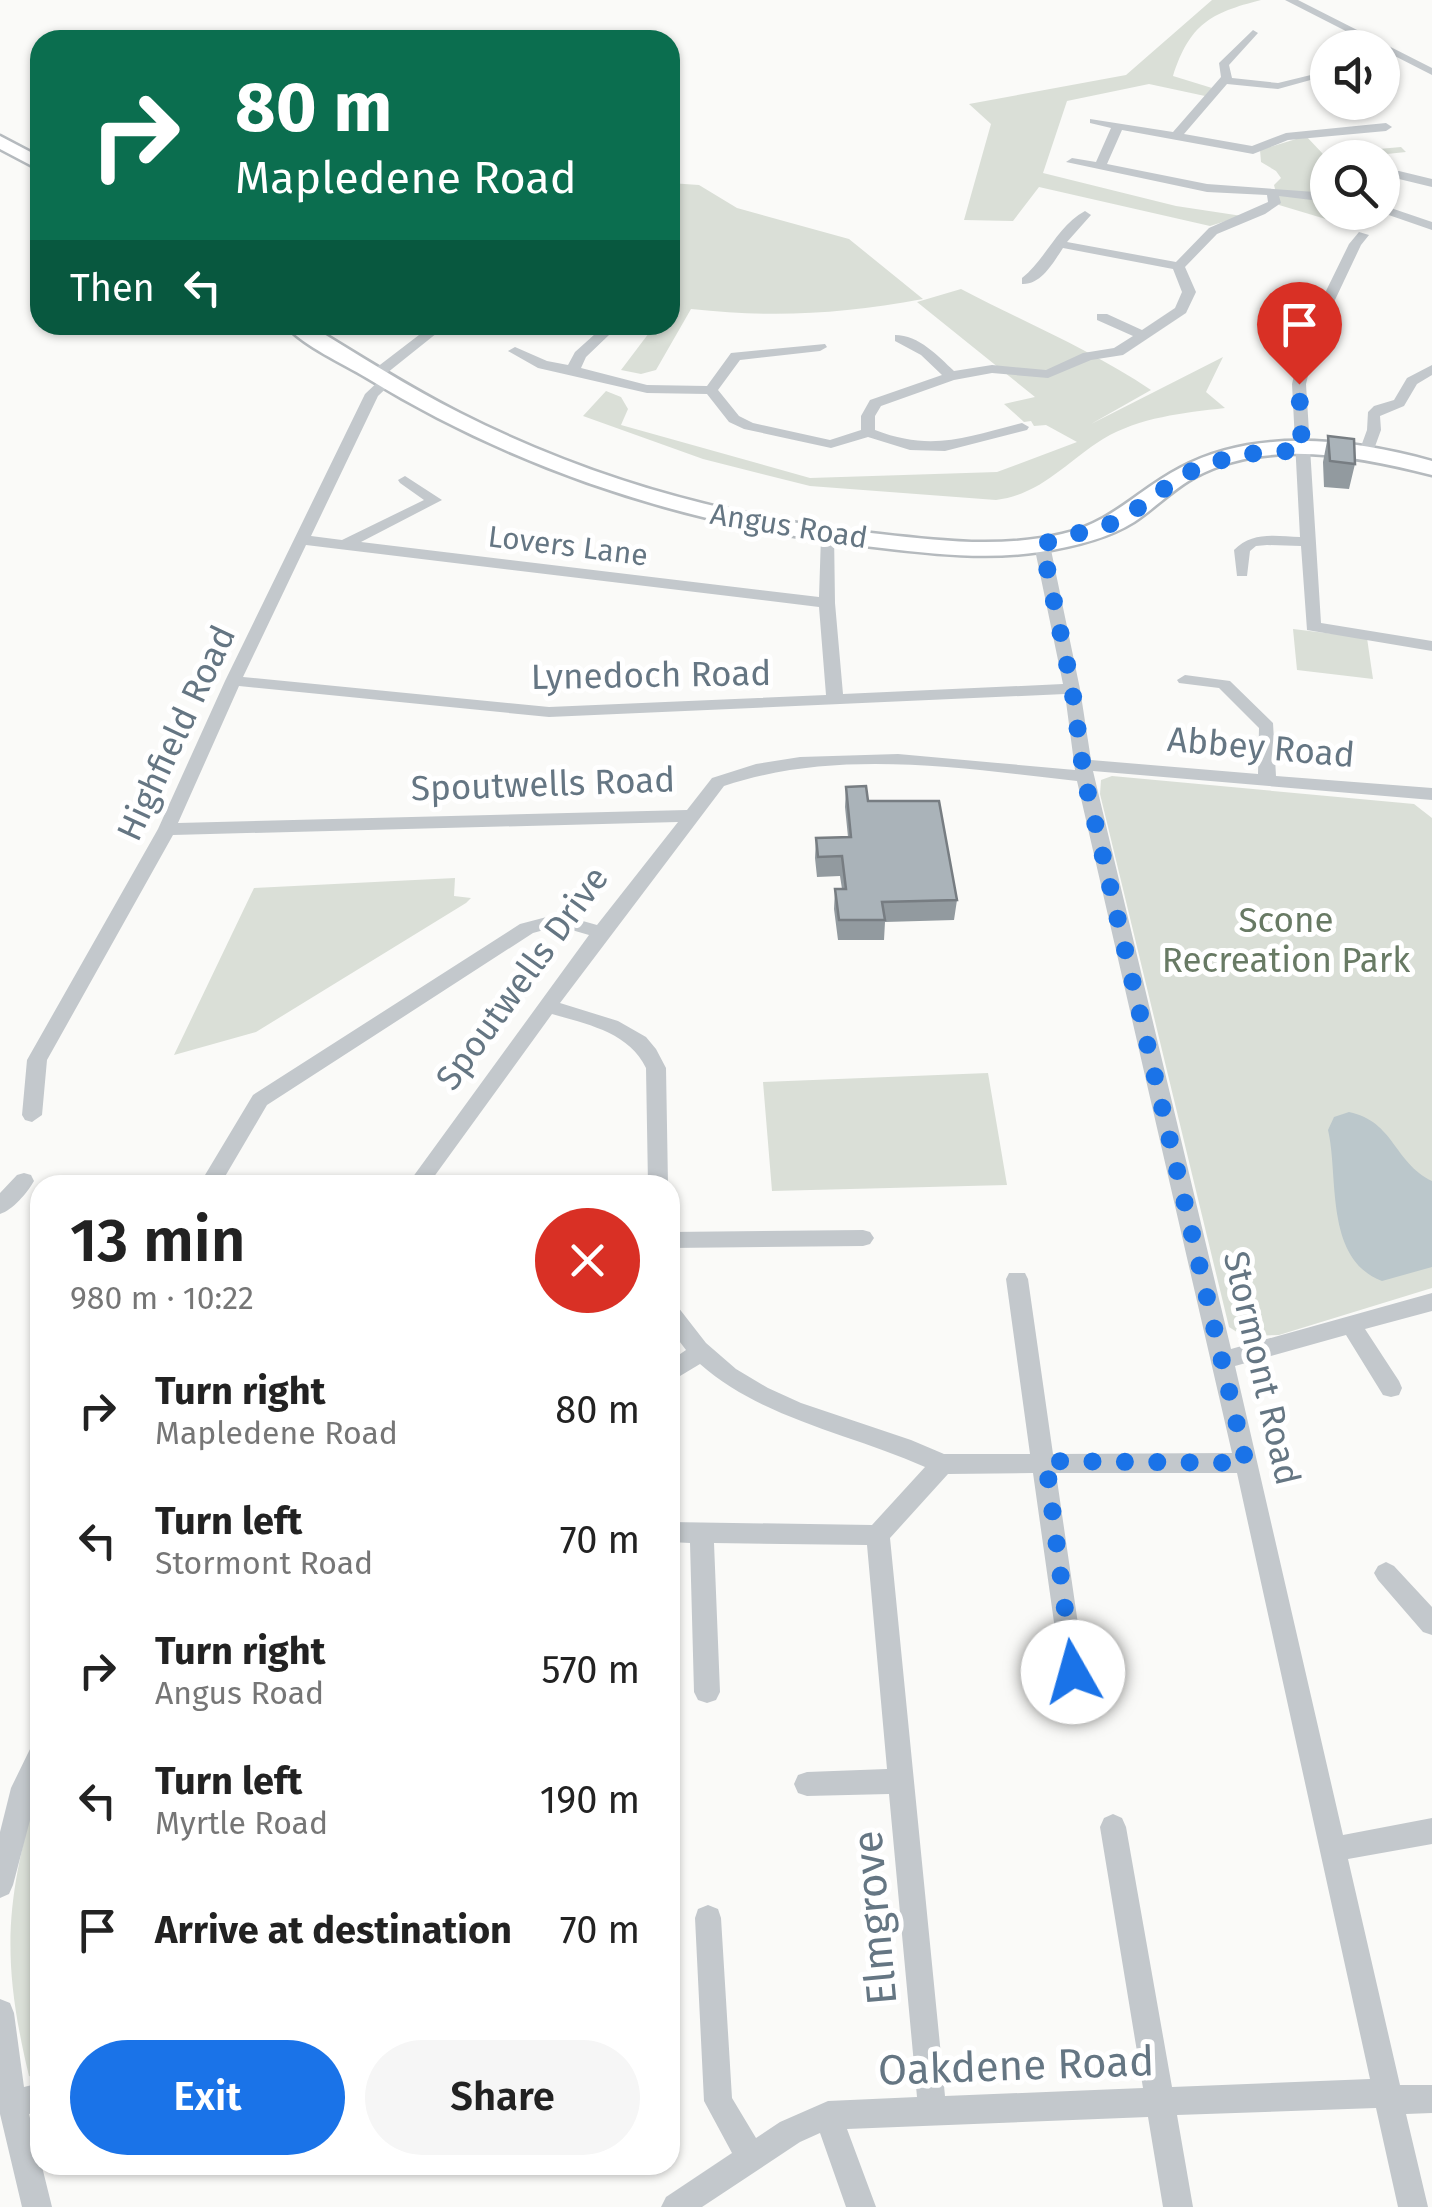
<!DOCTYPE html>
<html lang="en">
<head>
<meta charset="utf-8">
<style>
  body { margin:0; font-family:"Fira Sans",sans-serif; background:#f6f6f6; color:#222; height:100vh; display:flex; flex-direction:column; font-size:38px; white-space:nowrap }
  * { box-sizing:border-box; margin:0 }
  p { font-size:32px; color:#767676 }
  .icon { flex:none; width:55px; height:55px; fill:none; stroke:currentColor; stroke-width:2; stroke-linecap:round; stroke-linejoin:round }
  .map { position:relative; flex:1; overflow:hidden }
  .sheet { position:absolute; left:30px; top:1175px; width:650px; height:1000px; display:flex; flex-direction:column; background:#fff; border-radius:30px; box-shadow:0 2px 8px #0004 }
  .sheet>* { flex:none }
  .guide { position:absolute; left:30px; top:30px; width:650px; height:305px; border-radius:30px; box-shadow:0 2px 8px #0004; background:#0b6e4f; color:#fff; overflow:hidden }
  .fabs { position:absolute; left:1310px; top:30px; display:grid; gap:20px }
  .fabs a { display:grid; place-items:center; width:90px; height:90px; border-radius:50%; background:#fff; box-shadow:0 2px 8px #0004; font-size:50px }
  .pin { position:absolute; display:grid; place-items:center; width:85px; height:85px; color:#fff; margin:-102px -42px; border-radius:50% 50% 50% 0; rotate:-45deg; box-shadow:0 0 10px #0007 }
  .pin .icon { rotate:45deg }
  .me { position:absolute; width:110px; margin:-55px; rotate:353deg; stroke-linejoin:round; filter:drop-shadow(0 0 8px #0008) }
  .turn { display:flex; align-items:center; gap:35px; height:210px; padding:0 40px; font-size:45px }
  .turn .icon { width:130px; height:130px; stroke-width:2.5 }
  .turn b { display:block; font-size:70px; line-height:85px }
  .then { display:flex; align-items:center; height:95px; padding:0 40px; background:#0003; gap:20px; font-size:38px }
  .round { display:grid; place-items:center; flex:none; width:105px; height:105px; border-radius:52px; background:#f6f6f6 }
  .headline { display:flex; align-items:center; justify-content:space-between; height:170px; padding:0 40px }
  h1 { font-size:60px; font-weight:600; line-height:75px }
  .button { display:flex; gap:20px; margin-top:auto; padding:20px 40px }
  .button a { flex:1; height:115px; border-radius:60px; background:#1a73e8; color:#fff; font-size:40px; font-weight:600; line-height:115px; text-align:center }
  .button a+a { background:#f6f6f6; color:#222 }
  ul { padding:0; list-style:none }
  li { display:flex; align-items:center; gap:30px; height:130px; padding:0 40px }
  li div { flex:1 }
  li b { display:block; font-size:38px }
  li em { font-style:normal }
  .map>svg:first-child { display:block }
</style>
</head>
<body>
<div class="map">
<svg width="1432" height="2207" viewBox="0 0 1432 2207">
  <rect width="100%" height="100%" fill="#fafaf8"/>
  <path fill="#dadfd7" d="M 1212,0 L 1261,0 C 1210,13 1190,24 1173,76 L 1212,88 L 1205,96 L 1149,84 L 1067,101 L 1043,173 L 1176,206 L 1242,216 L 1210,226 L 1039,187 L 1013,221 L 964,220 L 991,124 L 969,104 L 1126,75 Z
    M 1306,136 L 1323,154 L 1401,147 L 1406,152 L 1320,161 L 1327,191 L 1323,192 L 1327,194 L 1328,212 L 1365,213 L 1349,226 L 1279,205 L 1274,185 L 1281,178 L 1276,171 L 1261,162 L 1260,150 Z
    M 670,183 L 699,185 L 737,208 L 849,239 L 923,299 C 840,314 775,318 691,309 L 656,370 L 641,374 L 621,370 L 655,325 L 670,325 Z
    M 961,289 C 1024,322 1092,350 1151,390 L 1091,424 L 1223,357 L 1206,392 L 1225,408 C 1183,413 1140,417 1103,439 C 1066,462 1042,494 996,500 L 810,486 L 703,459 L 583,416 L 606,391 L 621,397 L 628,409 L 621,425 L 810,478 L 997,472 L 1077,442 L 1046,425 L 1034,426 L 1031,421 L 1024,422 L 1004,404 L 1035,397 L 917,302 Z
    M 1293,629 L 1367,638 L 1373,679 L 1297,670 Z
    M 1112,776 L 1414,804 L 1432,818 L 1432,1288 L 1279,1335 L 1243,1336 L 1229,1327 L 1100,794 L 1101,780 Z
    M 455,878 L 454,896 L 471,898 L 466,903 L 256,1032 L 174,1055 L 254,888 Z
    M 988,1073 L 1007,1185 L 772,1191 L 763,1082 Z
    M 40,1781 L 40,2080 L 29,2076 C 0,1955 6,1899 40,1781 Z"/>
  <path fill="#bbc7cb" d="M 1349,1112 C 1395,1122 1393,1162 1432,1181 L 1432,1267 L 1382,1281 C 1324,1259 1339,1177 1328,1130 L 1334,1117 Z"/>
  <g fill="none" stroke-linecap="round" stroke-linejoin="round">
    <g stroke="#b5babe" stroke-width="5">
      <path id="primary" d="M 0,136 L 40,157 L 40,170 L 0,149 Z
        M 285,325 L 309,325 C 359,355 408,387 460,413 C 592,480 733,519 880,534 C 941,541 1002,548 1062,534 C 1113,522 1136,491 1180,468 C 1256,427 1352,439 1432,461 L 1432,475 C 1356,456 1267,438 1195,477 C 1173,489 1155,508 1134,522 C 1107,539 1072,547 1040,552 C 988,560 934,554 882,548 C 699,529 524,474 367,378 C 342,363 305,347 285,325 Z"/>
    </g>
    <path fill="#c3c8cc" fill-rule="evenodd" d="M 1285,0 L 1298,0 L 1432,68 L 1432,75 Z
      M 1253,30 L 1258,33 L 1229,65 L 1232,78 L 1278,83 L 1319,73 L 1325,76 L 1278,89 L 1227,84 L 1184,134 L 1252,146 L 1286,133 L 1386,123 L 1392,127 L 1386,131 L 1288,140 L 1253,154 L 1122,130 L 1107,164 L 1207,184 L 1315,192 L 1328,194 L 1328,202 L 1279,196 L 1281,203 L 1265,214 L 1217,234 L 1185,267 L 1196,292 L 1186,313 L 1123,355 L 1091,360 L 1048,378 L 992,373 L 954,380 L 881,406 L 875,416 L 875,430 C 932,452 966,437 1022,423 L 1029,427 L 1027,430 L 945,451 L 910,450 L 868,437 L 831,448 L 744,429 L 729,422 L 707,394 L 647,393 L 538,368 L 508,351 L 515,347 L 547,361 L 568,365 L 575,352 L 595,334 L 592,325 L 606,325 L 609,335 L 586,357 L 581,368 L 647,385 L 707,386 L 731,353 L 825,344 L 827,347 L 820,351 L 740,360 L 718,390 L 739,416 L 753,423 L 830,440 L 861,430 L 861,416 L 870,400 L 942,375 L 921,355 L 895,341 L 895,335 C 919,335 938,356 954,371 L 992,365 L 1046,370 L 1083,353 L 1114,348 L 1133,336 L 1097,320 L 1097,314 L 1107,314 L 1142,330 L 1175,308 L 1182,292 L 1173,269 L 1063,248 C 1053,263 1041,285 1022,284 L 1022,278 C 1046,259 1058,225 1085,211 L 1091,215 L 1067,242 L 1176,262 L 1209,228 L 1268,202 L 1267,195 L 1207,192 L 1066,162 L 1072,158 L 1096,162 L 1111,128 L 1090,123 L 1090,119 L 1173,132 L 1221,77 L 1219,63 Z
      M 1399,171 L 1432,179 L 1432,187 L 1399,179 L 1382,183 L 1382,175 Z
      M 1382,205 L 1432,222 L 1432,230 L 1380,212 Z
      M 1359,232 L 1369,235 L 1361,245 L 1317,338 L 1306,384 L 1321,623 L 1432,641 L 1432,651 L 1307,630 L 1301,546 L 1267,545 L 1256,546 L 1250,551 L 1247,576 L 1237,576 L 1234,550 C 1252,531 1276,536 1300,537 L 1292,384 L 1303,338 L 1349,244 Z
      M 432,325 L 447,325 L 382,377 L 372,377 L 372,371 Z
      M 1432,365 L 1432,375 L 1417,384 L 1404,406 L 1380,416 L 1381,430 L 1373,452 L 1361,455 L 1359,452 L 1367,430 L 1368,412 L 1374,406 L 1394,400 L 1407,378 Z
      M 383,377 L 395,380 L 378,396 L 311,536 L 342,540 L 424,500 L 400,483 L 398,480 L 405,476 L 442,500 L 361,542 L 819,597 L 821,536 L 829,531 L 834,533 L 835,603 L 843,694 L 1063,684 L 1034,545 L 1042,540 L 1050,545 L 1080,689 L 1091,760 L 1258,774 L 1259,728 L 1219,688 L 1179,683 L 1177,680 L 1185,675 L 1230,681 L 1273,723 L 1276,776 L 1432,788 L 1432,800 L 1093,771 L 1231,1349 L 1432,1293 L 1432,1311 L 1365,1329 L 1399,1381 L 1402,1388 L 1399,1395 L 1391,1397 L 1383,1395 L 1346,1335 L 1235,1366 L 1343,1835 L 1432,1818 L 1432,1844 L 1348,1859 L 1400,2085 L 1432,2085 L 1432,2113 L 1406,2114 L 1428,2207 L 1398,2207 L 1376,2108 L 1177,2115 L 1193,2207 L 1163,2207 L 1148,2117 L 847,2129 L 876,2207 L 846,2207 L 820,2133 L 800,2142 L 702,2207 L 661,2207 L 666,2197 L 732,2153 L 704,2101 L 695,1918 L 698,1909 L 708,1905 L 718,1909 L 721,1918 L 732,2098 L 756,2138 L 780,2122 L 828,2101 L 917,2097 L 889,1794 L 807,1796 L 798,1793 L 794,1784 L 798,1775 L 807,1772 L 887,1769 L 867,1545 L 714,1543 L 720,1692 L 716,1700 L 707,1703 L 698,1700 L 694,1692 L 690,1543 L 670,1542 L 670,1522 L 872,1525 L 925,1467 C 849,1433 764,1420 700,1364 L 670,1382 L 670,1361 L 686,1350 L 670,1329 L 670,1304 L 678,1307 L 706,1343 L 736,1369 L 768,1388 L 801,1403 L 911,1440 L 944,1454 L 1030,1454 L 1006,1279 L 1009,1273 L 1025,1273 L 1028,1279 L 1053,1454 L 1232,1453 L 1077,781 C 961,768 837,748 724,786 L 560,1003 L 618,1021 L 646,1037 L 656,1049 L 666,1068 L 668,1185 L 648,1185 L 646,1068 C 629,1032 586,1024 552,1014 L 428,1185 L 407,1185 L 589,935 L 558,926 L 533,933 L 267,1105 L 220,1185 L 199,1185 L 253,1095 L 520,924 L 558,914 L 597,925 L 678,822 L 173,835 L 47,1060 L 42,1115 L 32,1122 L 25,1120 L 22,1115 L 27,1060 L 158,829 L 225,681 L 365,394 ZM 306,545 L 819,607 L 826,695 L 549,707 L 243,677 ZM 239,686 L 549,717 L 1065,694 L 1075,770 L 898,754 L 800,757 L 756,764 L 712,778 L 687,810 L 178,823 ZM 1033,1473 L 1061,1672 L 1064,1680 L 1073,1683 L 1082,1680 L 1085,1672 L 1056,1473 L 1237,1473 L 1370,2079 L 1172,2087 L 1126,1827 L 1122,1818 L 1113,1814 L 1104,1818 L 1100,1827 L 1143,2088 L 945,2096 L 890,1538 L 948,1474 Z
      M 24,1173 L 31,1175 L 34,1181 C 27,1193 13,1210 0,1214 L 0,1193 L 17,1175 Z
      M 863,1230 L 870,1232 L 874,1238 L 870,1244 L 863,1246 L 670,1248 L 670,1232 Z
      M 1386,1562 L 1394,1566 L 1432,1607 L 1432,1635 L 1423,1632 L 1378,1580 L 1374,1573 L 1378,1566 Z
      M 40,1743 L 40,1782 L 13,1885 L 9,1894 L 0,1898 L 0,1832 L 11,1788 L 31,1747 Z
      M 0,1999 L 10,2003 L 14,2013 L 24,2087 L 40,2083 L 40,2111 L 29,2114 L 52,2207 L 22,2207 L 0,2114 Z"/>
    <use href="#primary" fill="#fff" fill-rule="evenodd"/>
  </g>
  <path fill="#929a9f" d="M 1328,436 L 1355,464 L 1349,489 L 1324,487 L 1323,462 Z
    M 846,787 L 868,801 L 957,900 L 954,920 L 885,922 L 884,940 L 838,940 L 834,909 L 835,889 L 842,889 L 840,876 L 817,877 L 815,858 L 816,838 L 848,837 L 845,807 Z"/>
  <path fill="#aab3b9" stroke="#777d82" stroke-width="2.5" d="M 1328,436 L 1354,439 L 1355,464 L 1330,461 Z
    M 866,786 L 868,801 L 939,801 L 957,900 L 882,902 L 885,920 L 839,920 L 835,889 L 846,889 L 842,856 L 818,857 L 816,838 L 851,837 L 846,787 Z"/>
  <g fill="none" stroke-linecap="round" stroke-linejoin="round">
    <path stroke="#1a73e8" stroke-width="18" stroke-dasharray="0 32.4" d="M 1073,1672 L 1046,1461 L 1246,1463 L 1084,776 L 1072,688 L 1042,544 L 1120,521 L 1183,475 L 1210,463 L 1246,454 L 1302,450 L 1299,384"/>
  </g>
  <g text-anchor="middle" stroke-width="10" stroke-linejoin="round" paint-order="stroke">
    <g font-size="30" fill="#657683" stroke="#fff">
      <text transform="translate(789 526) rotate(9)" y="10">Angus Road</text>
      <text transform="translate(568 546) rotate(7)" y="10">Lovers Lane</text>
    </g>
    <g font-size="35" fill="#657683" stroke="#fff">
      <text transform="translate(651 675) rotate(-1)" y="12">Lynedoch Road</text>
      <text transform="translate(176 733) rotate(-65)" y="12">Highfield Road</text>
      <text transform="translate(1261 747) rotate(5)" y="12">Abbey Road</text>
      <text transform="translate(543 784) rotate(-2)" y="12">Spoutwells Road</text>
      <text transform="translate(522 978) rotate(-54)" y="12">Spoutwells Drive</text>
      <text transform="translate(1262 1368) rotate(77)" y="12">Stormont Road</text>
    </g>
    <g font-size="35" fill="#687a64" stroke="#fff">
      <text x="1286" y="932">Scone<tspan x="1286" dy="40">Recreation Park</tspan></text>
    </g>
    <g font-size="42" fill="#657683" stroke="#fff">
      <text transform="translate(874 1918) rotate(-95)" y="15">Elmgrove</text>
      <text transform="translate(1016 2065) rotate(-2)" y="15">Oakdene Road</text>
    </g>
  </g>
</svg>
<div class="fabs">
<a><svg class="icon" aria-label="sound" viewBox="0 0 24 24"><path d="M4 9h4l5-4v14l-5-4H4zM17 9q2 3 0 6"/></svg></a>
<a><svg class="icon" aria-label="search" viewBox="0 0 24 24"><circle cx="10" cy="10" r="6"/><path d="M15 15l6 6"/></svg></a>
</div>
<div class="pin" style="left:1299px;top:384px;background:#d93025"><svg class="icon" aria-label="arrive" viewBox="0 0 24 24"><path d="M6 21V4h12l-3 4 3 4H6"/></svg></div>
<svg class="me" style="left:1073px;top:1672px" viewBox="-20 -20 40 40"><circle r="19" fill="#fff"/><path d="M0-13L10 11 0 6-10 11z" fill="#1a73e8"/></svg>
<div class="guide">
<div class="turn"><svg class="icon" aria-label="right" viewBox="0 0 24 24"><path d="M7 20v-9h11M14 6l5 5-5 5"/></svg><div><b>80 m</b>Mapledene Road</div></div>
<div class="then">Then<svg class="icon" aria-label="left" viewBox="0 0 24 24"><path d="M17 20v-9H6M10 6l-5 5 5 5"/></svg></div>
</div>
<section class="sheet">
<div class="headline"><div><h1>13 min</h1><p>980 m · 10:22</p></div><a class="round" style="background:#d93025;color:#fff"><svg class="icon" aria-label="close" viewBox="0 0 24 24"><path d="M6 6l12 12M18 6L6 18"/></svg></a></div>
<ul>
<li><svg class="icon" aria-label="right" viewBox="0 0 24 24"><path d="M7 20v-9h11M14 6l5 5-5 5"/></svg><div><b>Turn right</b><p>Mapledene Road</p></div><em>80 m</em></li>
<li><svg class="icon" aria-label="left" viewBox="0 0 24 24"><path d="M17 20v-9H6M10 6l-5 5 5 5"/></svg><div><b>Turn left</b><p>Stormont Road</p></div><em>70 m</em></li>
<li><svg class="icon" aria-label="right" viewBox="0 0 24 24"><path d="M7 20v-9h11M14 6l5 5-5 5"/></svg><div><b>Turn right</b><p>Angus Road</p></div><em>570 m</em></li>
<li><svg class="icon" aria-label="left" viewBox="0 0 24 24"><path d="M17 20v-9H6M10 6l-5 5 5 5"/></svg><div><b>Turn left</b><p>Myrtle Road</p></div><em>190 m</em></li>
<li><svg class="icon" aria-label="arrive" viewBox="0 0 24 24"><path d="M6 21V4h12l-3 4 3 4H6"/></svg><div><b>Arrive at destination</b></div><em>70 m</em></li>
</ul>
<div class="button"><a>Exit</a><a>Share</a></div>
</section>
</div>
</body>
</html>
